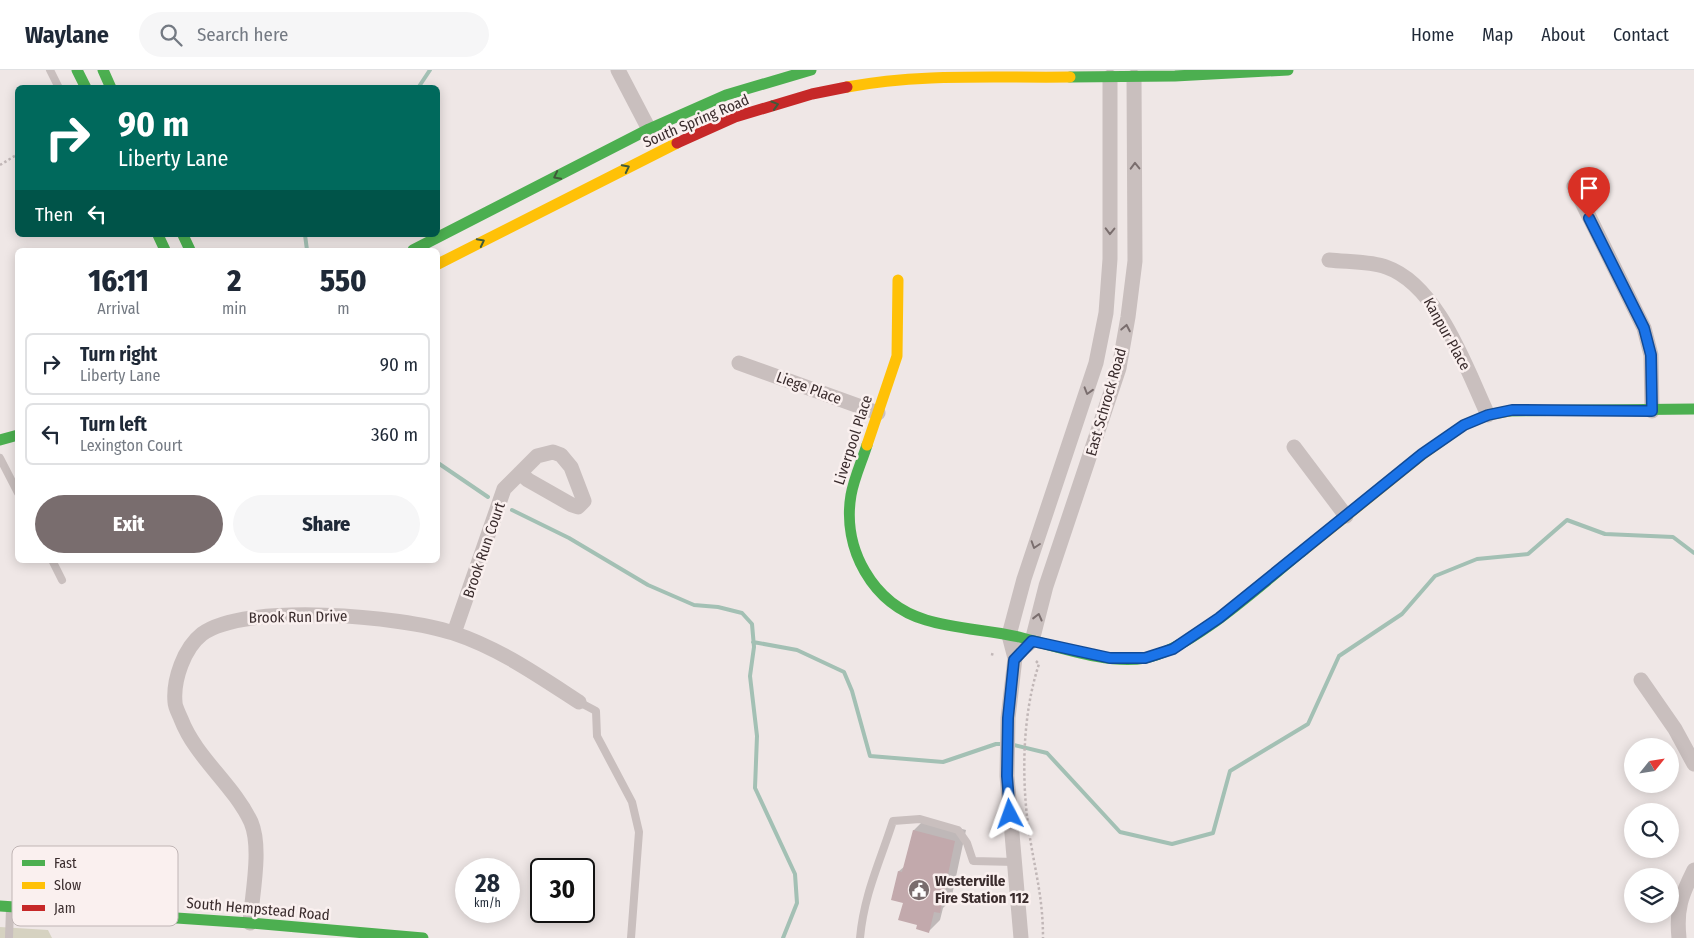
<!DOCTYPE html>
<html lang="en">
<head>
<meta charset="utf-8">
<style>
  body { margin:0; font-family:"Fira Sans Condensed",sans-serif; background:#f6f6f7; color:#1f2937; height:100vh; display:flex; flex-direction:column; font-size:19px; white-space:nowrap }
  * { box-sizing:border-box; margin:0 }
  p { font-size:16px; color:#747a83 }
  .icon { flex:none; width:28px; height:28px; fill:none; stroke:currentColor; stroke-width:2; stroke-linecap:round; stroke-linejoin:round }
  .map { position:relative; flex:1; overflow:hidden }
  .panel { position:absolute; left:15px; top:178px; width:425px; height:315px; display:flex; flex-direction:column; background:#fff; border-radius:8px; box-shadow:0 2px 12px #0003 }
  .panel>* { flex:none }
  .guide { position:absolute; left:15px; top:15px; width:425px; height:152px; border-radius:8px; box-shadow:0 2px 12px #0003; background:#00695c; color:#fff; overflow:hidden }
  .needle { width:32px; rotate:60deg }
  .buttons { position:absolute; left:1624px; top:668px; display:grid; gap:10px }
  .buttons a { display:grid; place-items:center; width:55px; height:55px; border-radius:50%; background:#fff; box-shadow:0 2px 12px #0003; font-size:25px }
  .speed { position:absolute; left:455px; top:788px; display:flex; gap:10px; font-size:25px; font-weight:700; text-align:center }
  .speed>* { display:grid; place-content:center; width:65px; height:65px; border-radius:50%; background:#fff; box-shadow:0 2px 12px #0003; line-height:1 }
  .speed small { font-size:12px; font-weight:400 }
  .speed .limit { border:2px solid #111; border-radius:8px; background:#fff; color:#111 }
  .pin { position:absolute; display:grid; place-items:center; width:42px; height:42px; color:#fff; margin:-51px -21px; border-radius:50% 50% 50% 0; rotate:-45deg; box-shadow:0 0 5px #0007 }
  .pin .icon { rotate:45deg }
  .me { position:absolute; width:55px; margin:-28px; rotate:356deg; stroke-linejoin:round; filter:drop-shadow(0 0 4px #0008) }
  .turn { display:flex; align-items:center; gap:18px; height:105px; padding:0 20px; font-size:22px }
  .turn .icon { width:65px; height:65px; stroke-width:2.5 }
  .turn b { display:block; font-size:35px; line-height:42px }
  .then { display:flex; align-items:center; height:48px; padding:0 20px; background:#0003; gap:10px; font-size:19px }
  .eta { display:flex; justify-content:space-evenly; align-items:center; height:85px; text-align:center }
  .eta b { font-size:30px; font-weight:800; line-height:35px }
  .button { display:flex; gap:10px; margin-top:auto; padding:10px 20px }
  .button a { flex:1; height:58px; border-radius:30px; background:#796d6e; color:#fff; font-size:20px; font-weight:800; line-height:58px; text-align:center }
  .button a+a { background:#f6f6f7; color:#1f2937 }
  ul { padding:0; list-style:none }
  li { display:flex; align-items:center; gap:15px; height:62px; margin:0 10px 8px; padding:0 10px; border:2px solid #e0e1e3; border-radius:8px }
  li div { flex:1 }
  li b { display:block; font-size:19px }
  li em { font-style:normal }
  header { display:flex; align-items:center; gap:30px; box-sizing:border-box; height:70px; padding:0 25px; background:#fff; border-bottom:1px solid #e0e1e3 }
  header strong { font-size:24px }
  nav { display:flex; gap:28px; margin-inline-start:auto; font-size:18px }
  .search { width:350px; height:45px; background:#f6f6f7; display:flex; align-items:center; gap:12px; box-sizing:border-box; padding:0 18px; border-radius:28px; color:#747a83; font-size:19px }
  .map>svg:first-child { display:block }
</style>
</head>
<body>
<header>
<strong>Waylane</strong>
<div class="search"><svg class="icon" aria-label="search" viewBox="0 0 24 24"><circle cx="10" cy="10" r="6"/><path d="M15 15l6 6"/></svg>Search here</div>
<nav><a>Home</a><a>Map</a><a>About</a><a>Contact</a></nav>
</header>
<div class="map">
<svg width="1694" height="868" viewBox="0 0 1694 868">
  <rect width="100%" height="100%" fill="#efe7e6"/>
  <path fill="#d6d2c1" d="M 0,857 L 48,860 L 52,868 L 0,868 Z"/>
  <path fill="#0003" d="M 925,749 L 966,760 L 951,830 L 943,838 L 940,850 L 929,861 L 904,832 L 892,829 L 899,801 L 905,796 L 914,760 Z"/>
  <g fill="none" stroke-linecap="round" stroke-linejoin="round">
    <path stroke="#a3c0b4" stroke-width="4" d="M 418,18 L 430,0
      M 305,165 L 307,180
      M 438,393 L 488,427
      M 512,440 L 569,468 L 648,515 L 694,535 L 718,537 L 742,543 L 752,554 L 754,577 L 750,606 L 757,666 L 755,718 L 795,804 L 797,833 L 783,868
      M 753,572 L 797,580 L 844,602 L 852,621 L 870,686 L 943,692 L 996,674 L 1003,674
      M 1010,674 L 1047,683 L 1120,762 L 1172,774 L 1213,763 L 1230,701 L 1308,654 L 1339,586 L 1402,544 L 1435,506 L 1477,489 L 1528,484 L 1567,450 L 1605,464 L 1673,467 L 1694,483"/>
  </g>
  <path fill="#c2a9ac" d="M 913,760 L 955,771 L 940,843 L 934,842 L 929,863 L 916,859 L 917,855 L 898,850 L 903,833 L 891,830 L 898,801 L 902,802 Z"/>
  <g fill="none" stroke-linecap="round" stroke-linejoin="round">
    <path stroke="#c1b7b7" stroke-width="2.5" stroke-dasharray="2.5 2.5" stroke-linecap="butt" d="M 0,95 L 18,84
      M 991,584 L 995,585
      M 1036,591 L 1039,594 C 1021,648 1021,718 1031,774 C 1037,809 1043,832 1043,868"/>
    <path stroke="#c9bfbe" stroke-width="8" d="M 50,0 L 59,18
      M 0,388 L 18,423
      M 52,490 L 62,510
      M 579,632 L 596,641 L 597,666 L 632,732 L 639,762 L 631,868
      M 9,868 L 10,839
      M 860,868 C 864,824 880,792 893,751 L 920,749 L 958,760 L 967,773 L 973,791 L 1015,792"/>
    <path stroke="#c9bfbe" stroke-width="15" d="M 618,0 L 653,67
      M 1574,116 L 1644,258 L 1651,285 L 1652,341
      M 1329,190 C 1347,192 1370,191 1386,197 C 1438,215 1466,298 1488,345
      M 739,293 L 878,343
      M 1294,377 L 1346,446
      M 454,563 L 504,419 L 537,386 L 553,382 L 561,385 L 571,397 L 584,431 L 578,437 L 572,435 L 528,410 L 520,403
      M 1026,576 L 1032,571 L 1046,516 L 1119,298 L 1128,247 L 1135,191 L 1134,7
      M 1641,610 L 1675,659 L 1694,694
      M 250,853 C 252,824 262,778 251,752 C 233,714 196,688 181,649 C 179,644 175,637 175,632 C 173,610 184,578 202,564 C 245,532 403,546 453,563 C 499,578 539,606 579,632
      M 1021,868 L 1007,706 L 1008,648 L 1015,588 L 1009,565 L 1024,509 L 1096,293 L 1106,243 L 1110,189 L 1110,7
      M 1679,868 C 1676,839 1681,826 1694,800"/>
    <path stroke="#4caf50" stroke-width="11" d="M 77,0 L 86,18
      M 103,0 L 111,18
      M 1070,7 L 1175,6 L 1288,0
      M 158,165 L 165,180
      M 183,165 L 190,180
      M 413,180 L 649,59 L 726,25 L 811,0
      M 1509,341 L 1694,339
      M 0,370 L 18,365
      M 867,375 C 862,391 854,408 851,425 C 842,478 872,534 926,550 C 956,559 988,560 1019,567 C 1056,576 1108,595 1145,588 C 1192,580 1266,510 1304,480
      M 0,836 L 250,853 L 423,868"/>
    <path stroke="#ffc107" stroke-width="11" d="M 847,17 C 920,3 996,8 1070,7
      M 438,194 L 677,73
      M 867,375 L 897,286 L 898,210
      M 1304,480 L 1423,384 L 1464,355 L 1488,345 L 1509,341"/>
    <path stroke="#c62828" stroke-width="11" d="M 677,73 L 735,47 L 812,24 L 847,17"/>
  </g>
  <defs><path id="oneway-chevron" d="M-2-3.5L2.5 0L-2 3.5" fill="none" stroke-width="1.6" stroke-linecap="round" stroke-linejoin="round" transform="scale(1.25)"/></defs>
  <g stroke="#405a39">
    <use href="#oneway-chevron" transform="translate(775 35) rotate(-17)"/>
    <use href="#oneway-chevron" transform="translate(626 98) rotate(-27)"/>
    <use href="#oneway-chevron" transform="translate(557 106) rotate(153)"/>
    <use href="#oneway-chevron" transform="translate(481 172) rotate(-27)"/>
  </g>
  <g stroke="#7a6e6e">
    <use href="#oneway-chevron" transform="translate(1135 96) rotate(-91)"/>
    <use href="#oneway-chevron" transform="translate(1110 161) rotate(91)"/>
    <use href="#oneway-chevron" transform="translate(1126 258) rotate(-79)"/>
    <use href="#oneway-chevron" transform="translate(1088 321) rotate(107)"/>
    <use href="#oneway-chevron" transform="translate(1035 475) rotate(108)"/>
    <use href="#oneway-chevron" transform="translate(1038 547) rotate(-76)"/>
  </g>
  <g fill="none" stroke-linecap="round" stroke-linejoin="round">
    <g stroke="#114b97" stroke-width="12">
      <path id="route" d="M 1010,744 L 1007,706 L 1008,648 L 1014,590 L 1032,571 L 1110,588 L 1145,588 L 1173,579 L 1219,548 L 1422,384 L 1464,355 L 1488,345 L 1512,340 L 1652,341 L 1651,285 L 1644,258 L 1589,148"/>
    </g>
    <use href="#route" stroke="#1a73e8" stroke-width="9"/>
  </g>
  <defs>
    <g id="civic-disc" transform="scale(1.125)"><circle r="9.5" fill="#796d6e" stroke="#faf0ef"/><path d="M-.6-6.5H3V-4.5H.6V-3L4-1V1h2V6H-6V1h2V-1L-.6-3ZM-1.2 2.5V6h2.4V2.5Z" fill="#fff"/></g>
  </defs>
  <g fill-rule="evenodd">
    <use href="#civic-disc" x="919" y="820"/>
  </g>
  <g text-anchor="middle" stroke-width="5" stroke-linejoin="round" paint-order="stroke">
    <g font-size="15" fill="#3a2c2d" stroke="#faf0ef">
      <text transform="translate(696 51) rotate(-23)" y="5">South Spring Road</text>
      <text transform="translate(1447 264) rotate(61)" y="5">Kanpur Place</text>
      <text transform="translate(809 318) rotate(20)" y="5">Liege Place</text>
      <text transform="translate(1106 332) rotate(-74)" y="5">East Schrock Road</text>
      <text transform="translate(853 370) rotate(-72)" y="5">Liverpool Place</text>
      <text transform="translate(484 480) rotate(-71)" y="5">Brook Run Court</text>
      <text transform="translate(298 547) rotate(-1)" y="5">Brook Run Drive</text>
      <text transform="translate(258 839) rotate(5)" y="5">South Hempstead Road</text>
    </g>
    <g font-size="15" font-weight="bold" fill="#3a2c2d" stroke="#faf0ef" text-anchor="start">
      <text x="935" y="816">Westerville<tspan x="935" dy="17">Fire Station 112</tspan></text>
    </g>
  </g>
  <rect x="12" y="776" width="166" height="80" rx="8" fill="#faf0ef" stroke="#c0b5b5" stroke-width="1"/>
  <rect x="22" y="790" width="23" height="6" fill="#4caf50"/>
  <rect x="22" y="812" width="23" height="7" fill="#ffc107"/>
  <rect x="22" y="835" width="23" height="6" fill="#c62828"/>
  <g font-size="14" fill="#3a2c2d">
    <text x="54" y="798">Fast</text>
    <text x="54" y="820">Slow</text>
    <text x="54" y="843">Jam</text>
  </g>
</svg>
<div class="buttons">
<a><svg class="needle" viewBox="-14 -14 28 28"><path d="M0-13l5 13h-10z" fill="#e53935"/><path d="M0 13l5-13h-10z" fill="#747a83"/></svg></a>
<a><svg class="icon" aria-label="search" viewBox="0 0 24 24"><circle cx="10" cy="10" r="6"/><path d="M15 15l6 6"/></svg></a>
<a><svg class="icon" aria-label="layers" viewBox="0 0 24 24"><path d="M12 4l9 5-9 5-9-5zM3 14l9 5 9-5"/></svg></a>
</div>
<div class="speed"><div>28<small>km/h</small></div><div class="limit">30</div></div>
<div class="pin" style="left:1589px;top:148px;background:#d93025"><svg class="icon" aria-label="arrive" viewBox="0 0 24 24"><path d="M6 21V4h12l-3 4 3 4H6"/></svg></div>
<svg class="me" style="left:1010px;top:744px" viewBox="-20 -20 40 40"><path d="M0-17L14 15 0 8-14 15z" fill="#1a73e8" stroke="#fff" stroke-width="4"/></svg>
<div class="guide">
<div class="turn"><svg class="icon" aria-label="right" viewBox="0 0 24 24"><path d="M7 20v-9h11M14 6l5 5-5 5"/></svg><div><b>90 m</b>Liberty Lane</div></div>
<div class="then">Then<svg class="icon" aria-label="left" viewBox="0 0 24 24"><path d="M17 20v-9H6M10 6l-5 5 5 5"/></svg></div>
</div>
<section class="panel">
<div class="eta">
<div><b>16:11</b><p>Arrival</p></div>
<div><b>2</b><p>min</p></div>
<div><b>550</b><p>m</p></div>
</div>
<ul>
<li><svg class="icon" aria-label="right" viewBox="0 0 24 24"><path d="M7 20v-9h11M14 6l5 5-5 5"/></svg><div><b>Turn right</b><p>Liberty Lane</p></div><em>90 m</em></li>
<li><svg class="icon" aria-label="left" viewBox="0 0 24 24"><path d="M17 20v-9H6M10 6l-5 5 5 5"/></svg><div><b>Turn left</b><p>Lexington Court</p></div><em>360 m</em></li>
</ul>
<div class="button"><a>Exit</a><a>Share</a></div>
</section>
</div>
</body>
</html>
